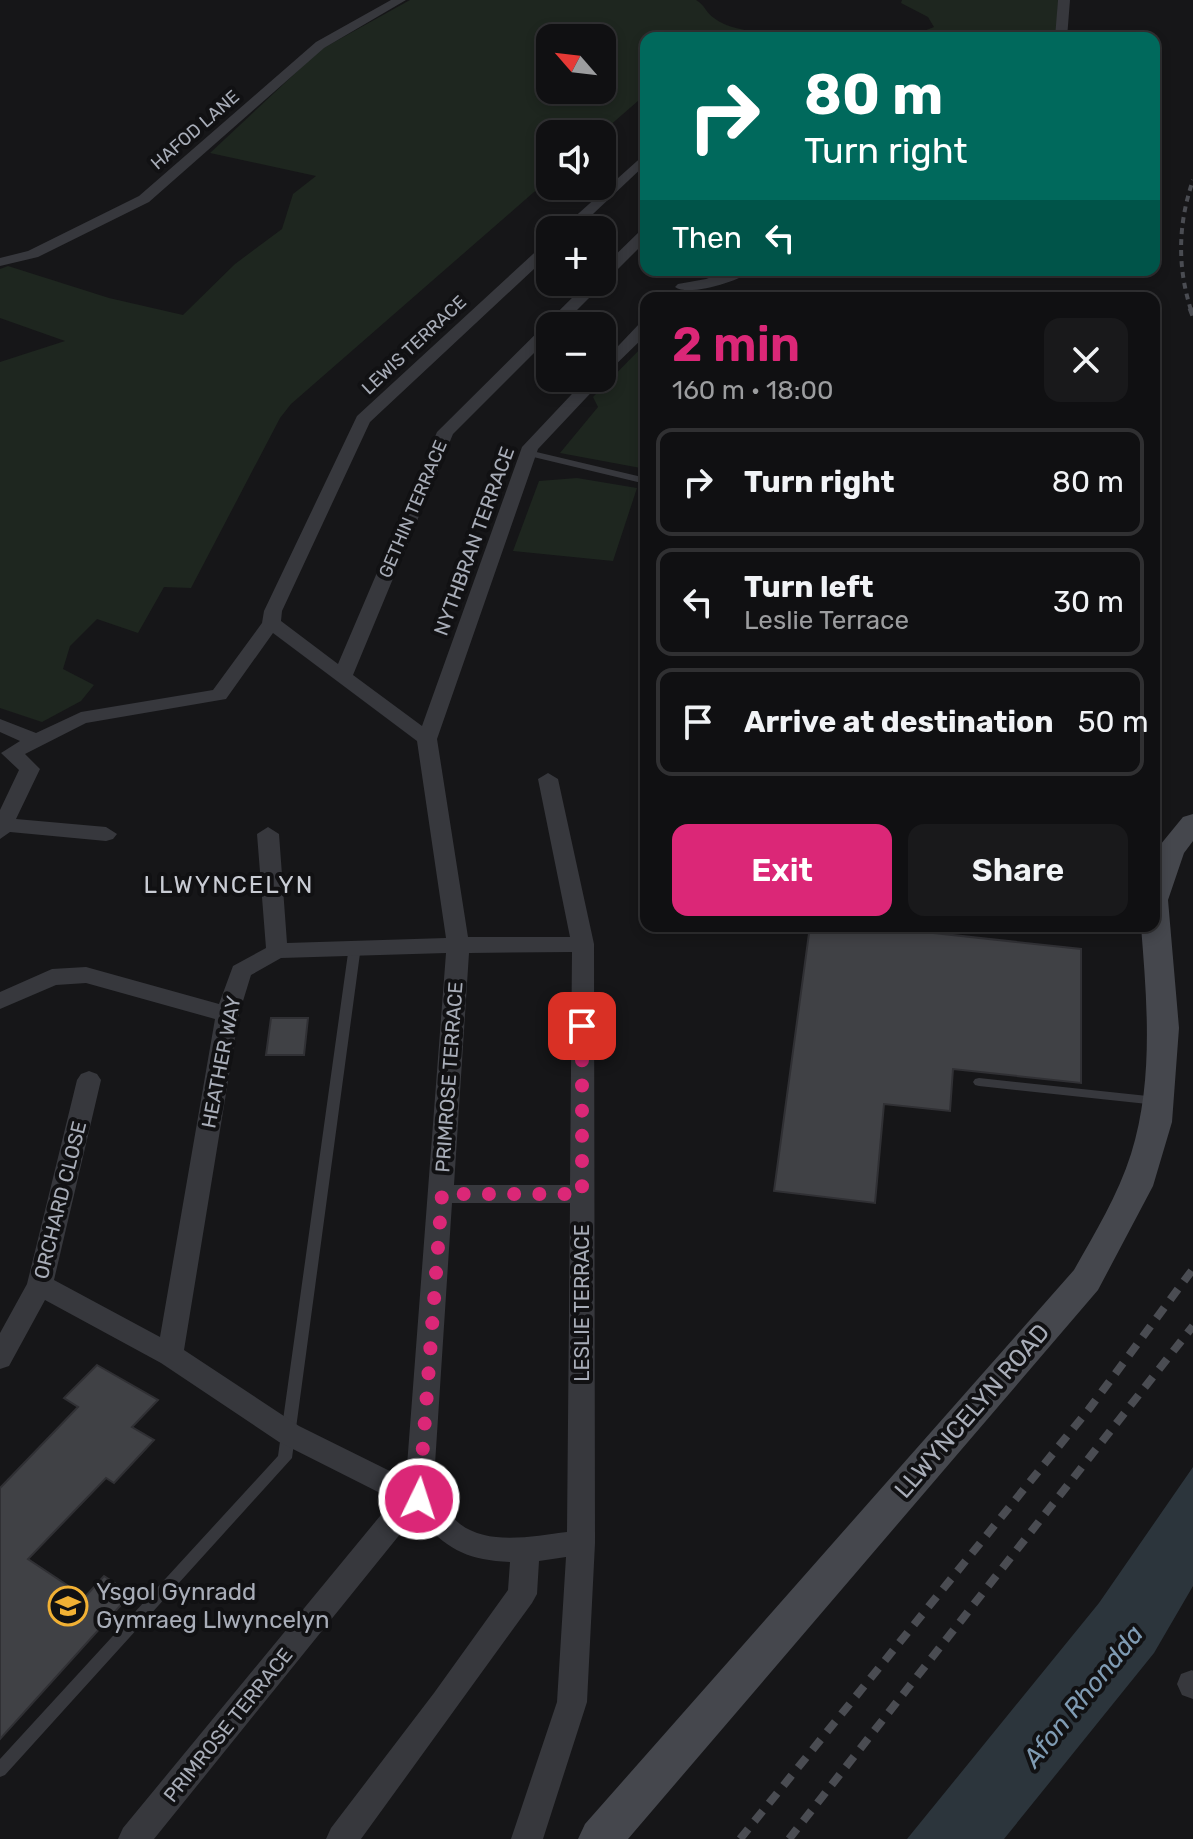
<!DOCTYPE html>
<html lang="en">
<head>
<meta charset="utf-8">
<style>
  body { margin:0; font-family:Rubik,sans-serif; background:#19191b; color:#f1f3f6; height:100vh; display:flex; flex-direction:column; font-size:30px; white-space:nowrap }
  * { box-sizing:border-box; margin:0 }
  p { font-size:26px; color:#9c9d9f }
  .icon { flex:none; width:44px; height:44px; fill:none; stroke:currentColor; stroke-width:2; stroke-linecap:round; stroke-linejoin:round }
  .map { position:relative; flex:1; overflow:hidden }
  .panel { position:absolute; left:640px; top:292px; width:520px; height:640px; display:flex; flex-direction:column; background:#101012; border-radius:16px; box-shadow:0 4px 12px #0003,0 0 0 2px #303032 }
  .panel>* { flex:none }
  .banner { position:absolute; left:640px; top:32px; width:520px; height:244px; border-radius:16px; box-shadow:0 4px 12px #0003,0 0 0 2px #303032; background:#00695c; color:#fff; overflow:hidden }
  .needle { width:52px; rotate:298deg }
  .tools { position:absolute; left:536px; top:24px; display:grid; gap:16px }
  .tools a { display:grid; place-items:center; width:80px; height:80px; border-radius:16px; background:#101012; box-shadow:0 4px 12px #0003,0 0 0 2px #303032; font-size:40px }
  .pin { position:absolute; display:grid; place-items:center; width:68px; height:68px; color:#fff; margin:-34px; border-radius:16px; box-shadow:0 4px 12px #0006 }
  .me { position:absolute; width:88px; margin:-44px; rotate:4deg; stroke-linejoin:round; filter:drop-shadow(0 0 6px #0008) }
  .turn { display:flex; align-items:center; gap:28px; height:168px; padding:0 32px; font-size:36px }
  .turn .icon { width:104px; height:104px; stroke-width:2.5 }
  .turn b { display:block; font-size:56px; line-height:68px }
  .then { display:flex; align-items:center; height:76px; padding:0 32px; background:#0003; gap:16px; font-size:30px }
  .round { display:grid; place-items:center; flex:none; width:84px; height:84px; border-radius:16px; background:#19191b }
  .summary { display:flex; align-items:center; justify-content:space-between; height:136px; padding:0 32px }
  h1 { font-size:48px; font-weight:600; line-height:60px; color:#db2777 }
  .action { display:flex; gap:16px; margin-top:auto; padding:16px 32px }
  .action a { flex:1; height:92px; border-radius:16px; background:#db2777; color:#fff; font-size:32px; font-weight:600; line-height:92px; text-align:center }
  .action a+a { background:#19191b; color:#f1f3f6 }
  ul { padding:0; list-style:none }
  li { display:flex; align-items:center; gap:24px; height:108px; margin:0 16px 12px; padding:0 16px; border:4px solid #303032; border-radius:16px }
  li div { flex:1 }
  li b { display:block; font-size:30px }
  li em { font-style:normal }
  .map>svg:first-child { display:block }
</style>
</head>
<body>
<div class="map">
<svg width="1193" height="1839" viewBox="0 0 1193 1839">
  <rect width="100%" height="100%" fill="#161618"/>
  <path fill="#1e261f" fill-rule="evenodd" d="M 410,0 L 696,0 C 705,5 706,13 714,18 C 733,33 767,32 790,35 L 789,38 L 646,38 L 646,94 L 600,134 L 550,134 L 550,178 L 291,404 L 280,418 L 191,588 L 164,587 L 138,633 L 97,619 L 70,646 L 63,669 L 94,685 L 81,701 L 42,722 L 0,708 L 0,362 L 65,341 L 0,318 L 0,269 L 8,266 L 109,298 L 183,315 L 235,264 L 282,229 L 293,194 L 316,176 L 210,153 L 320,50 ZM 550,38 L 602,38 L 602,90 L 550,90 Z
    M 902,0 L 1058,0 L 1057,38 L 906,38 L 934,27 L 928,17 L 901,3 Z
    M 646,343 L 646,469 L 560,453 L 598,407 L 593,397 Z
    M 577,478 L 637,488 L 613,561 L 513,551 L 539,481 Z"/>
  <path fill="#2c353c" d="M 1193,1467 L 1193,1586 L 1154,1653 L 1004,1839 L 907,1839 L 1099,1603 Z"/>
  <path fill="#404145" stroke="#303034" stroke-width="2" d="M 810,926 L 907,926 L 907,930 L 1081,949 L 1081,1083 L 953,1069 L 950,1111 L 884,1104 L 875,1203 L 774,1191 Z
    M 271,1018 L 308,1018 L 304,1055 L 266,1055 Z
    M 97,1365 L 158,1400 L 132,1427 L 154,1440 L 114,1483 L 106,1478 L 28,1559 L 85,1597 L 104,1576 L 131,1594 L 0,1739 L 0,1488 L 78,1407 L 64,1398 Z"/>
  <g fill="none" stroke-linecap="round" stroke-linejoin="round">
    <path fill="#37383d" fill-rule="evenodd" d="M 528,450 L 646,478 L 646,484 L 525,455 L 524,453 Z
      M 355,942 L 361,946 L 292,1458 L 5,1775 L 0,1777 L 0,1759 L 278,1456 L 349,946 Z
      M 979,1078 L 1157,1097 L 1161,1098 L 1163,1101 L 1161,1104 L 1157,1105 L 979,1086 L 975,1085 L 973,1082 L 975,1079 Z"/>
    <path fill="#37383d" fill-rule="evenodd" d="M 391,0 L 406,0 L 324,48 L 149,202 L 38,257 L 0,266 L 0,258 L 28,251 L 139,196 L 316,42 Z
      M 1058,0 L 1070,0 L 1067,38 L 1055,38 Z
      M 646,153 L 646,164 L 576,230 L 560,230 Z
      M 646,229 L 646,241 L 561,326 L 550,326 L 550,337 L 453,434 L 353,675 L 422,726 L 522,447 L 587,378 L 602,378 L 602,363 L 640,323 L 646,321 L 646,335 L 603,377 L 602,381 L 538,449 L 437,739 L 468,937 L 570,937 L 538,779 L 548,773 L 558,779 L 594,944 L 595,1543 L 587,1702 L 543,1839 L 511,1839 L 557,1702 L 566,1557 L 539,1561 L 537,1594 L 532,1603 L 361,1839 L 326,1839 L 331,1828 L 434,1693 L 508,1590 L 510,1562 C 466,1560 447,1549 418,1517 L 405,1528 L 154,1839 L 118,1839 L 123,1828 L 385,1510 L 396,1501 L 279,1442 L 161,1363 L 45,1300 L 9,1366 L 0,1369 L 0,1333 L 27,1284 L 77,1080 L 81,1074 L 89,1071 L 97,1074 L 101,1080 L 54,1280 L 160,1337 L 215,1019 L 86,983 L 56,985 L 0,1009 L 0,992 L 52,969 L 86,967 L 219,1004 L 233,966 L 266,948 L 257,834 L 268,827 L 279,834 L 287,943 L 446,938 L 417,741 L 273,633 L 226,699 L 86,723 L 25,754 L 40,769 L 16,819 L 106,827 L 117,834 L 113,839 L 106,841 L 10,832 L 0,839 L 0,810 L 19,770 L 1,753 L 20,741 L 0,732 L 0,719 L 36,733 L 81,712 L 213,690 L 262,623 L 264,611 L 357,416 L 545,243 L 550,242 L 550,254 L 370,422 L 282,611 L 281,621 L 338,664 L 437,432 L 588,282 L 602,282 L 602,268 L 641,230 ZM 572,952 L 570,1185 L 454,1185 L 469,953 ZM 446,953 L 406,1479 L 299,1426 L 184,1350 L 239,1014 L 251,975 L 281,958 ZM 452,1203 L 570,1203 L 567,1532 C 533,1536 489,1546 460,1524 C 450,1516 442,1504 433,1495 Z
      M 731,270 L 753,270 C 740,281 689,297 675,287 L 678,284 L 706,279 Z
      M 1192,1670 L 1193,1671 L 1193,1699 L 1182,1695 L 1177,1684 L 1181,1674 Z"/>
    <path fill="#45474d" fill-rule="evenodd" d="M 1193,814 L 1193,841 L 1184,853 L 1168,900 L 1179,1028 L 1172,1122 L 1153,1186 L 1098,1290 L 628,1839 L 578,1839 L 585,1824 L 1074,1270 C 1095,1233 1118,1195 1131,1154 C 1154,1080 1147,1002 1141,926 L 1154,926 L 1156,850 L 1183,817 Z"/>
    <path stroke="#4a4c52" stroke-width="4" stroke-dasharray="6 5" stroke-linecap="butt" d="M 1191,310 C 1177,266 1178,224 1193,180"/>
    <path stroke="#4a4c52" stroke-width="5" stroke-dasharray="8 6" stroke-linecap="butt" d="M 1190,308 L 1193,316"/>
    <path stroke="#4a4c52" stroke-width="8" stroke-dasharray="13 10" stroke-linecap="butt" d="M 740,1839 L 1089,1409 L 1193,1269
      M 789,1839 L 1193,1326"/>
  </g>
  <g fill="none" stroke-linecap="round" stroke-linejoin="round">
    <path stroke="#db2777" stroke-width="14" stroke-dasharray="0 25.2" d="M 419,1499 L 442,1194 L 582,1194 L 582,1026"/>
  </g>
  <defs>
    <g id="school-ring" transform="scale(2)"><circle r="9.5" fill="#111113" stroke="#f2b134" stroke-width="1.5"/><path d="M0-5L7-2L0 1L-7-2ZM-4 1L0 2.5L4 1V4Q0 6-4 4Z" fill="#f2b134"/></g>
  </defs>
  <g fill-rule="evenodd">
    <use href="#school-ring" x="68" y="1606"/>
  </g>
  <g text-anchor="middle" stroke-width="8" stroke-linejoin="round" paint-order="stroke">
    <g font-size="18" fill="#a8adb8" stroke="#111113">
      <text transform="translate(195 130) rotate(-41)" y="6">HAFOD LANE</text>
      <text transform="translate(414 345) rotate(-43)" y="6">LEWIS TERRACE</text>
      <text transform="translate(413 509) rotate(-67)" y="6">GETHIN TERRACE</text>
    </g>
    <g font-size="20" fill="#a8adb8" stroke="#111113">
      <text transform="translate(474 541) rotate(-70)" y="7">NYTHBRAN TERRACE</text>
      <text transform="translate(221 1062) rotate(-79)" y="7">HEATHER WAY</text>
      <text transform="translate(449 1077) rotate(-86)" y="7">PRIMROSE TERRACE</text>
      <text transform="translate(60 1200) rotate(-76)" y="7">ORCHARD CLOSE</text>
      <text transform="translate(582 1303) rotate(-90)" y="7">LESLIE TERRACE</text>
      <text transform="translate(228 1725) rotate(-51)" y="7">PRIMROSE TERRACE</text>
    </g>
    <g font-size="24" letter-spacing="2" fill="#c9ccd4" stroke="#111113">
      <text x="229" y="893">LLWYNCELYN</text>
    </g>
    <g font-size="24" fill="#a8adb8" stroke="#111113">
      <text transform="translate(972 1411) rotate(-49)" y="8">LLWYNCELYN ROAD</text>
    </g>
    <g font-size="24" fill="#a8adb8" stroke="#111113" text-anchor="start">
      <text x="96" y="1600">Ysgol Gynradd<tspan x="96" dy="28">Gymraeg Llwyncelyn</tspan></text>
    </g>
    <g font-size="26" font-style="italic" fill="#7f9bb3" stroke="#111113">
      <text transform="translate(1083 1696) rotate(-51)" y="9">Afon Rhondda</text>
    </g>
  </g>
</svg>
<div class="tools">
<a><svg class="needle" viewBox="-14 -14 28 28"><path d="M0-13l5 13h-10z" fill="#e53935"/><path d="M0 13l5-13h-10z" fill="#9c9d9f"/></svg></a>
<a><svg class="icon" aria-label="sound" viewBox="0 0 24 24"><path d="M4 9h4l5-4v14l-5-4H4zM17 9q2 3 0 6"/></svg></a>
<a>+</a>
<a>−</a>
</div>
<div class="pin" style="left:582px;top:1026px;background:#d93025"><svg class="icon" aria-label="arrive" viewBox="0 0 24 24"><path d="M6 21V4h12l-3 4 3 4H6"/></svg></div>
<svg class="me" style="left:419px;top:1499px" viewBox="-20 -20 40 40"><circle r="17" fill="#db2777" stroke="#fff" stroke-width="3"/><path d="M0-11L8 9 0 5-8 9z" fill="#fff"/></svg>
<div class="banner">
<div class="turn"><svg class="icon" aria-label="right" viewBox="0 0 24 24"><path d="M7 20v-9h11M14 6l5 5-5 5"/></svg><div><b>80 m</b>Turn right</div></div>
<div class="then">Then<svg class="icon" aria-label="left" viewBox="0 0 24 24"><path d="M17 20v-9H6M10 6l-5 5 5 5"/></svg></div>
</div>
<section class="panel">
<div class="summary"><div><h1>2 min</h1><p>160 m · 18:00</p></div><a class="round"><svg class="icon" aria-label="close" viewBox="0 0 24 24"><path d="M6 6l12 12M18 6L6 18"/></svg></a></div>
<ul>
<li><svg class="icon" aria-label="right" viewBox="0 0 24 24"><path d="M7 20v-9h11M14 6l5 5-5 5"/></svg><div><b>Turn right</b></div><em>80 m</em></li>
<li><svg class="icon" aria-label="left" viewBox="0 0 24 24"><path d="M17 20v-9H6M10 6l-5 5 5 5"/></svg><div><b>Turn left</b><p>Leslie Terrace</p></div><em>30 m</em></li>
<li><svg class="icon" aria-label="arrive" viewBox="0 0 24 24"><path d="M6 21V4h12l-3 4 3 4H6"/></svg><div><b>Arrive at destination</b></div><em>50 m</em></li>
</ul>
<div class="action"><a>Exit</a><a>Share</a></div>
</section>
</div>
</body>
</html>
